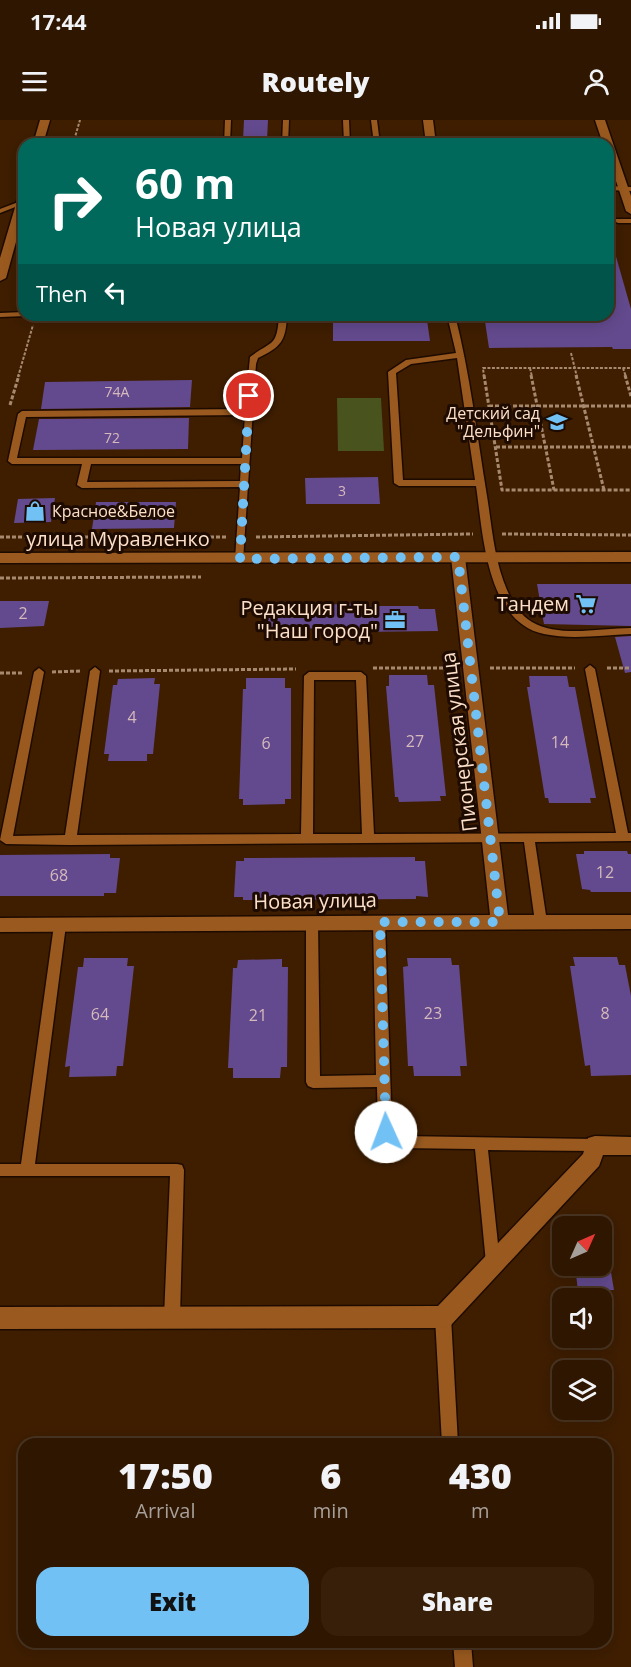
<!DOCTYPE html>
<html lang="en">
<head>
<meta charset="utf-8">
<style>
  body { margin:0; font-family:"Open Sans",sans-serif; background:#371f0a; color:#f1f3f6; height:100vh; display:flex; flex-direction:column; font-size:22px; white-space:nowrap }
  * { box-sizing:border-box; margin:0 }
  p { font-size:20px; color:#a79f99 }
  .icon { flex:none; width:33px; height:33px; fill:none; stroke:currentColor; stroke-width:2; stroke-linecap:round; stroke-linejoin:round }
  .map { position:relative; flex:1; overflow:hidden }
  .sheet { position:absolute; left:18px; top:1318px; width:594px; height:210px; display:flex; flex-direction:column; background:#2f1600; border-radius:18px; box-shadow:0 3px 15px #0003,0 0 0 2px #4a3522 }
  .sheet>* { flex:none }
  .hud { position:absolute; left:18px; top:18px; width:596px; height:183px; border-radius:18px; box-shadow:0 3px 15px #0003,0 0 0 2px #4a3522; background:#00695c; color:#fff; overflow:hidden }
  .needle { width:39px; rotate:45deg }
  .fabs { position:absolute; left:552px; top:1096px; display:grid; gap:12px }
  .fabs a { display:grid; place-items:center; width:60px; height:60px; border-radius:12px; background:#2f1600; box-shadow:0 3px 15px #0003,0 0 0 2px #4a3522; font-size:30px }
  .pin { position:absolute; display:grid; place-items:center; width:51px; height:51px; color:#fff; margin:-26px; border:3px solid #fff; border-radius:50%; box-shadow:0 2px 6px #0007 }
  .me { position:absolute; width:66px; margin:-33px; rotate:358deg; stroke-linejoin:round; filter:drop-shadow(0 0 4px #0008) }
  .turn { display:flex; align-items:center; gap:21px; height:126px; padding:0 18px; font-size:27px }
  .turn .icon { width:78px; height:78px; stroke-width:2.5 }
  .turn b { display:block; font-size:42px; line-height:51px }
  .then { display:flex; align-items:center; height:57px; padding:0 18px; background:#0003; gap:12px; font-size:22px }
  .eta { display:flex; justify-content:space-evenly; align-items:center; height:102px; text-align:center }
  .eta b { font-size:36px; font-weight:800; line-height:42px }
  .button { display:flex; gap:12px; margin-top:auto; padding:12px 18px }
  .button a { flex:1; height:69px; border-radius:18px; background:#72c1f5; color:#111; font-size:24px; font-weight:800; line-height:69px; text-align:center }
  .button a+a { background:#371f0a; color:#f1f3f6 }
  .status { display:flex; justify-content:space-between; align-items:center; height:42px; padding:0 30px; background:#2f1600; direction:ltr }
  .status svg { height:16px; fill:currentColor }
  header { display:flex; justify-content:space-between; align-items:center; height:78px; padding:0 18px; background:#2f1600; font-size:27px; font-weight:800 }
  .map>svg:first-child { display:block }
</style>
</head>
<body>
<div class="status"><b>17:44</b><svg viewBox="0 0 49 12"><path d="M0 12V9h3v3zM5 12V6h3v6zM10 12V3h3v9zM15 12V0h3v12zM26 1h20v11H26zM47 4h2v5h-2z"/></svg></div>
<header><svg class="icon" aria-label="menu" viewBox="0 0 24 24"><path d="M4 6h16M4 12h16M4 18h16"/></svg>Routely<svg class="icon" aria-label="person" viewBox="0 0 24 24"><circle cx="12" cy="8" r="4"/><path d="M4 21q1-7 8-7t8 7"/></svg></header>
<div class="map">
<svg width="631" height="1547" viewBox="0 0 631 1547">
  <rect width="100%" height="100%" fill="#3f1e00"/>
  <path fill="#49531e" d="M 337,278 L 381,278 L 384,331 L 338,331 Z"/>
  <path fill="#634a8e" d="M 244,0 L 268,0 L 267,20 L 243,20 Z
    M 613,126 L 631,189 L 631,229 L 613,229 L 612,227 L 489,228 L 484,195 L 608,195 L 608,127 Z
    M 333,200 L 427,200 L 430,221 L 333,221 Z
    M 192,260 L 190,287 L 41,289 L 45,262 Z
    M 189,298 L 188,329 L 33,330 L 39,299 Z
    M 378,357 L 380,384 L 306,384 L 305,358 Z
    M 55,378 L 51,402 L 14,403 L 18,379 Z
    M 96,382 L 176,382 L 174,408 L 92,409 Z
    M 537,464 L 631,464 L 631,506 L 544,504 Z
    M 0,481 L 49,481 L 44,506 L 0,508 Z
    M 368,483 L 368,486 L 418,486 L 419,489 L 435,489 L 438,511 L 353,512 L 353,508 L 263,509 L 263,487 Z
    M 631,516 L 631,552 L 625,553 L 615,517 Z
    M 389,555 L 427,555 L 428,565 L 434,565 L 446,676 L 440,676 L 441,681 L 399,682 L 398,677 L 395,677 L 386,566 L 389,566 Z
    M 529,556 L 567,556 L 569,567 L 575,567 L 596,678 L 590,678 L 591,683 L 549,683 L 548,678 L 545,678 L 527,567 L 530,567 Z
    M 155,558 L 154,564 L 160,564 L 153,634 L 147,634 L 147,641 L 108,641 L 109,634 L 104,634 L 113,565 L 117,565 L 118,559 Z
    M 246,558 L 285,558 L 285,568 L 291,568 L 291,679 L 285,679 L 285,684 L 243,685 L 243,679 L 239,679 L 243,569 L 246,569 Z
    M 584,731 L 627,731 L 628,734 L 631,734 L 631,772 L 591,772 L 590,770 L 582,769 L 576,734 L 584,734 Z
    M 110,734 L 110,738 L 120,738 L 116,773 L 104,773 L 104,776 L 0,776 L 0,735 Z
    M 415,737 L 415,741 L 425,741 L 428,777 L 416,776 L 416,779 L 243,780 L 243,777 L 234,777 L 236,741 L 244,741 L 244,738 Z
    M 573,837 L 617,837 L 619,845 L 625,845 L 631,876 L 631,955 L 591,956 L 590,945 L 585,946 L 570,846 L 575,846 Z
    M 84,838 L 128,838 L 127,846 L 134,846 L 123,946 L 117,946 L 116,956 L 69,957 L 70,946 L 65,947 L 78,847 L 83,847 Z
    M 407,838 L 451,838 L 452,845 L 459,845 L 467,946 L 460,946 L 461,956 L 414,956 L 413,946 L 408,946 L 403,847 L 408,846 Z
    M 282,839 L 282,847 L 288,847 L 287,947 L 281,947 L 280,958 L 233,958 L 233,948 L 228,948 L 233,848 L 237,848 L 238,840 Z
    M 575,1146 L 610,1146 L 614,1170 L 578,1171 Z"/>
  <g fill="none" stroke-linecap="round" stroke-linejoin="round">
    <g stroke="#1e0b00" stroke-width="3">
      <path id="lane" d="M 225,0 L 231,0 L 230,24 L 224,24 Z
        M 283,0 L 289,0 L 288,24 L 282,24 Z
        M 343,0 L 349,0 L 350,24 L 344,24 Z
        M 371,0 L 377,0 L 380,24 L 374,24 Z
        M 608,66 L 631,67 L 631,71 L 608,70 Z
        M 21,81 L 23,82 L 23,84 L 0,93 L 0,89 Z
        M 615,99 L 631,99 L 631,103 L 618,103 L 614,101 Z
        M 24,192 L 24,195 L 27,196 L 0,197 L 0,193 Z
        M 279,195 L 287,195 C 286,221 281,227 258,238 L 256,244 L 243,441 L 240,442 L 235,439 L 240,367 L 82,368 L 77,365 L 82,344 L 12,344 L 8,341 L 18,294 L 22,291 L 245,289 L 250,237 C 272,220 277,228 279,195 ZM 245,295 L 242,338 L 17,338 L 26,297 ZM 91,344 L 241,344 L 240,361 L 87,362 Z
        M 447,195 L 455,195 C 470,254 477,315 487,376 C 492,407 494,440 507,470 C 512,481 520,495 532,502 C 560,518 600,508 631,508 L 631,514 C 603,515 572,520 544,514 C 486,502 483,413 476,366 L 399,366 L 394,363 L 388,252 L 406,240 L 456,233 ZM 457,238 L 475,360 L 403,360 L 396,253 L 411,244 Z
        M 590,545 L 595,549 L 628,713 L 631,713 L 631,721 L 535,722 L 547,802 L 545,805 L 537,805 L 535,802 L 524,722 L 70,725 L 6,724 L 0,720 L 34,552 L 39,548 L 44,552 L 13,716 L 65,715 L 90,551 L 95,547 L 100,551 L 77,715 L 301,714 L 304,556 L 309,552 L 361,552 L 366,556 L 374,714 L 616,713 L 585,549 ZM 314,560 L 356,560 L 362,714 L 313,714 Z
        M 379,797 L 383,799 L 385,802 L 392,1010 L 401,1016 L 595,1019 L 600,1021 L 602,1025 L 600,1029 L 595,1031 L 488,1030 L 500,1143 L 498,1148 L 493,1150 L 488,1148 L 486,1143 L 475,1029 L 399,1028 C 391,1025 382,1020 378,1013 L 377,967 L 313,968 L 308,966 L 306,962 L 306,803 L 308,800 L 316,800 L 318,803 L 320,956 L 376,955 L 373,802 L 375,799 Z
        M 60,800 L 64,802 L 66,805 L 35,1044 L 177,1044 L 182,1045 L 184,1050 L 180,1197 L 177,1202 L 172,1204 L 167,1202 L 164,1197 L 170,1056 L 0,1056 L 0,1044 L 21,1044 L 54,805 L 56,802 Z
        M 443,1190 L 448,1192 L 451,1197 L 458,1324 L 442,1324 L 435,1197 L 438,1192 Z
        M 453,1522 L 471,1522 L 473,1547 L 455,1547 Z"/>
    </g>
    <g stroke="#1e0b00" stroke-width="3">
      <path id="street" d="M 423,0 L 433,0 L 436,24 L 426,24 Z
        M 595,0 L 605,0 L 631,76 L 631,94 L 626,91 L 608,37 L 608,24 L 603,24 Z
        M 458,432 L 465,437 L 508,795 L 631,795 L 631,809 L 0,812 L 0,798 L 490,795 L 451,437 Z
        M 595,1016 L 631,1017 L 631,1035 L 603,1035 L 599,1046 L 451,1205 L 443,1208 L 0,1209 L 0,1187 L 438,1186 L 583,1034 L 588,1018 Z"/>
    </g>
    <g stroke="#1e0b00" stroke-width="3">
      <path id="secondary" d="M 40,0 L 50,0 L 43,24 L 33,24 Z
        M 24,71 L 24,93 L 6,158 L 0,161 L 0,138 L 19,74 Z
        M 631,432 L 631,442 L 0,443 L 0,433 Z"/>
    </g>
    <path stroke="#a7896f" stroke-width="2" stroke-dasharray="3 1.5" stroke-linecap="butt" d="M 73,24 L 80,0
      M 571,233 L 577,257
      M 530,248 L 532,257
      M 623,248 L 626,257
      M 18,257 L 33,205
      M 484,257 L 483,248 L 631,248"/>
    <path stroke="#a7896f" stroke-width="3" stroke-dasharray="4 2" stroke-linecap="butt" d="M 484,255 L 502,370 L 631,370
      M 531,255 L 554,370
      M 576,255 L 604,370
      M 625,255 L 631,276
      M 10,285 L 19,255
      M 489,286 L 631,286
      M 496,327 L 631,327
      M 502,414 L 631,415
      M 0,417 L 227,417
      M 256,417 L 473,414
      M 0,458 L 201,457
      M 373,548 L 452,548
      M 490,548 L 575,548
      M 607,548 L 631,548
      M 109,551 L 296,549
      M 52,552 L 80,551
      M 0,553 L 23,553"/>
    <use href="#lane" fill="#9a5a1f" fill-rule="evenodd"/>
    <use href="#street" fill="#9a5a1f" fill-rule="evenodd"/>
    <use href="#secondary" fill="#9a5a1f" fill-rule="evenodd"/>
  </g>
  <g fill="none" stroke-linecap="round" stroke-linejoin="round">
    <path stroke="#72c1f5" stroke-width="10" stroke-dasharray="0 18" d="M 249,276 L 240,439 L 458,437 L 500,802 L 380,802 L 386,1012"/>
  </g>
  <defs>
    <g id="school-bare" transform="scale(1.62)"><path d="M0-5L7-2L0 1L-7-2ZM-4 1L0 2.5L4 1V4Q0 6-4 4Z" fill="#72c1f5" stroke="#1e0b00" stroke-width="2.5" paint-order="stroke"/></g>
    <g id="shop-bare" transform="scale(1.62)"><path d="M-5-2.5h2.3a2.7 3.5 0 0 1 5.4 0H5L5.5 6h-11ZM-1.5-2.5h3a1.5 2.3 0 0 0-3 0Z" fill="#72c1f5" stroke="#1e0b00" stroke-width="2.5" paint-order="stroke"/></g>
    <g id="supermarket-bare" transform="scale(1.62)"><path d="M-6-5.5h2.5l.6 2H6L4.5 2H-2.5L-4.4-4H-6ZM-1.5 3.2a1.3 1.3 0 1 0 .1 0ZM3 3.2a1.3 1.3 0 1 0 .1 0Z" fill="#72c1f5" stroke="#1e0b00" stroke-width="2.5" paint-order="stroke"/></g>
    <g id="office-bare" transform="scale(1.62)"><path d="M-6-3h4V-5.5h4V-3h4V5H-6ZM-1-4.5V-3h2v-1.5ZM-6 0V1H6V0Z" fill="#72c1f5" stroke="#1e0b00" stroke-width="2.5" paint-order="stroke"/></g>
  </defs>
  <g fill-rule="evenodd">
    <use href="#school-bare" x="557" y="302"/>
    <use href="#shop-bare" x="35" y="391"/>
    <use href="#supermarket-bare" x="586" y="484"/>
    <use href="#office-bare" x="395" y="500"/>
  </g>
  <g text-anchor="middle" stroke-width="6" stroke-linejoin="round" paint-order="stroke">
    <g font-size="14" fill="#d6babb">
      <text x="117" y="277">74А</text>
      <text x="112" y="323">72</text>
      <text x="342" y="376">3</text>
    </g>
    <g font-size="16" fill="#fde0ca" stroke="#1e0b00" text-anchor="end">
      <text x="540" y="299">Детский сад<tspan x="540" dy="18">"Дельфин"</tspan></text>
      <text x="52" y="397" text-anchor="start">Красное&amp;Белое</text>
    </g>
    <g font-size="16" fill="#d6babb">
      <text x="23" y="499">2</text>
      <text x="132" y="603">4</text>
      <text x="415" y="627">27</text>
      <text x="560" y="628">14</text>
      <text x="266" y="629">6</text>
      <text x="605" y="758">12</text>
      <text x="59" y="761">68</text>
      <text x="433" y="899">23</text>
      <text x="605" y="899">8</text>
      <text x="100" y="900">64</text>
      <text x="258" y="901">21</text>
    </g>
    <g font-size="20" fill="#fde0ca" stroke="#1e0b00">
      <text x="118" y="426">улица Муравленко</text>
      <text transform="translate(459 622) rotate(-97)" y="7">Пионерская улица</text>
      <text transform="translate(315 781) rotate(-1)" y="7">Новая улица</text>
    </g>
    <g font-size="20" fill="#fde0ca" stroke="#1e0b00" text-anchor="end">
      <text x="569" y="491">Тандем</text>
      <text x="378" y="495">Редакция г-ты<tspan x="378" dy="23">"Наш город"</tspan></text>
    </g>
  </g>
</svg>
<div class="fabs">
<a><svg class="needle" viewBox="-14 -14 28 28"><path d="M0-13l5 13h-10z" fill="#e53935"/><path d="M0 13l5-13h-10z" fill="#a79f99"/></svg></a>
<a><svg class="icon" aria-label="sound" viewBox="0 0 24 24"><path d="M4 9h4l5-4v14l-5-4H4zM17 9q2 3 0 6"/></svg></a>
<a><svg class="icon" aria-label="layers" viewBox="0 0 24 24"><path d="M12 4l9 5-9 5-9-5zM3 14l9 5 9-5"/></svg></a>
</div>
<div class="pin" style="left:249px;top:276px;background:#d93025"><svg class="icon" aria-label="arrive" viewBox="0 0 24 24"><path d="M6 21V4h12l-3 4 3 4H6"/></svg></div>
<svg class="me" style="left:386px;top:1012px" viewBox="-20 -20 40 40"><circle r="19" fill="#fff"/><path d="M0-13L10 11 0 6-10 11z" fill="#72c1f5"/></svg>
<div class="hud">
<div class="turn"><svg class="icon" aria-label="right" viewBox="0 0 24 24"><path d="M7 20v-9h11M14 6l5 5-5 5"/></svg><div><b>60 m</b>Новая улица</div></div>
<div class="then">Then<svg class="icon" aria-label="left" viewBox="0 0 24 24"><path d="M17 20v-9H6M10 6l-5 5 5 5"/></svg></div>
</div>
<section class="sheet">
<div class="eta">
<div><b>17:50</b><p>Arrival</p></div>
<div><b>6</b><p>min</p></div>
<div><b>430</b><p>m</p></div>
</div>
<div class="button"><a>Exit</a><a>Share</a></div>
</section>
</div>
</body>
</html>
